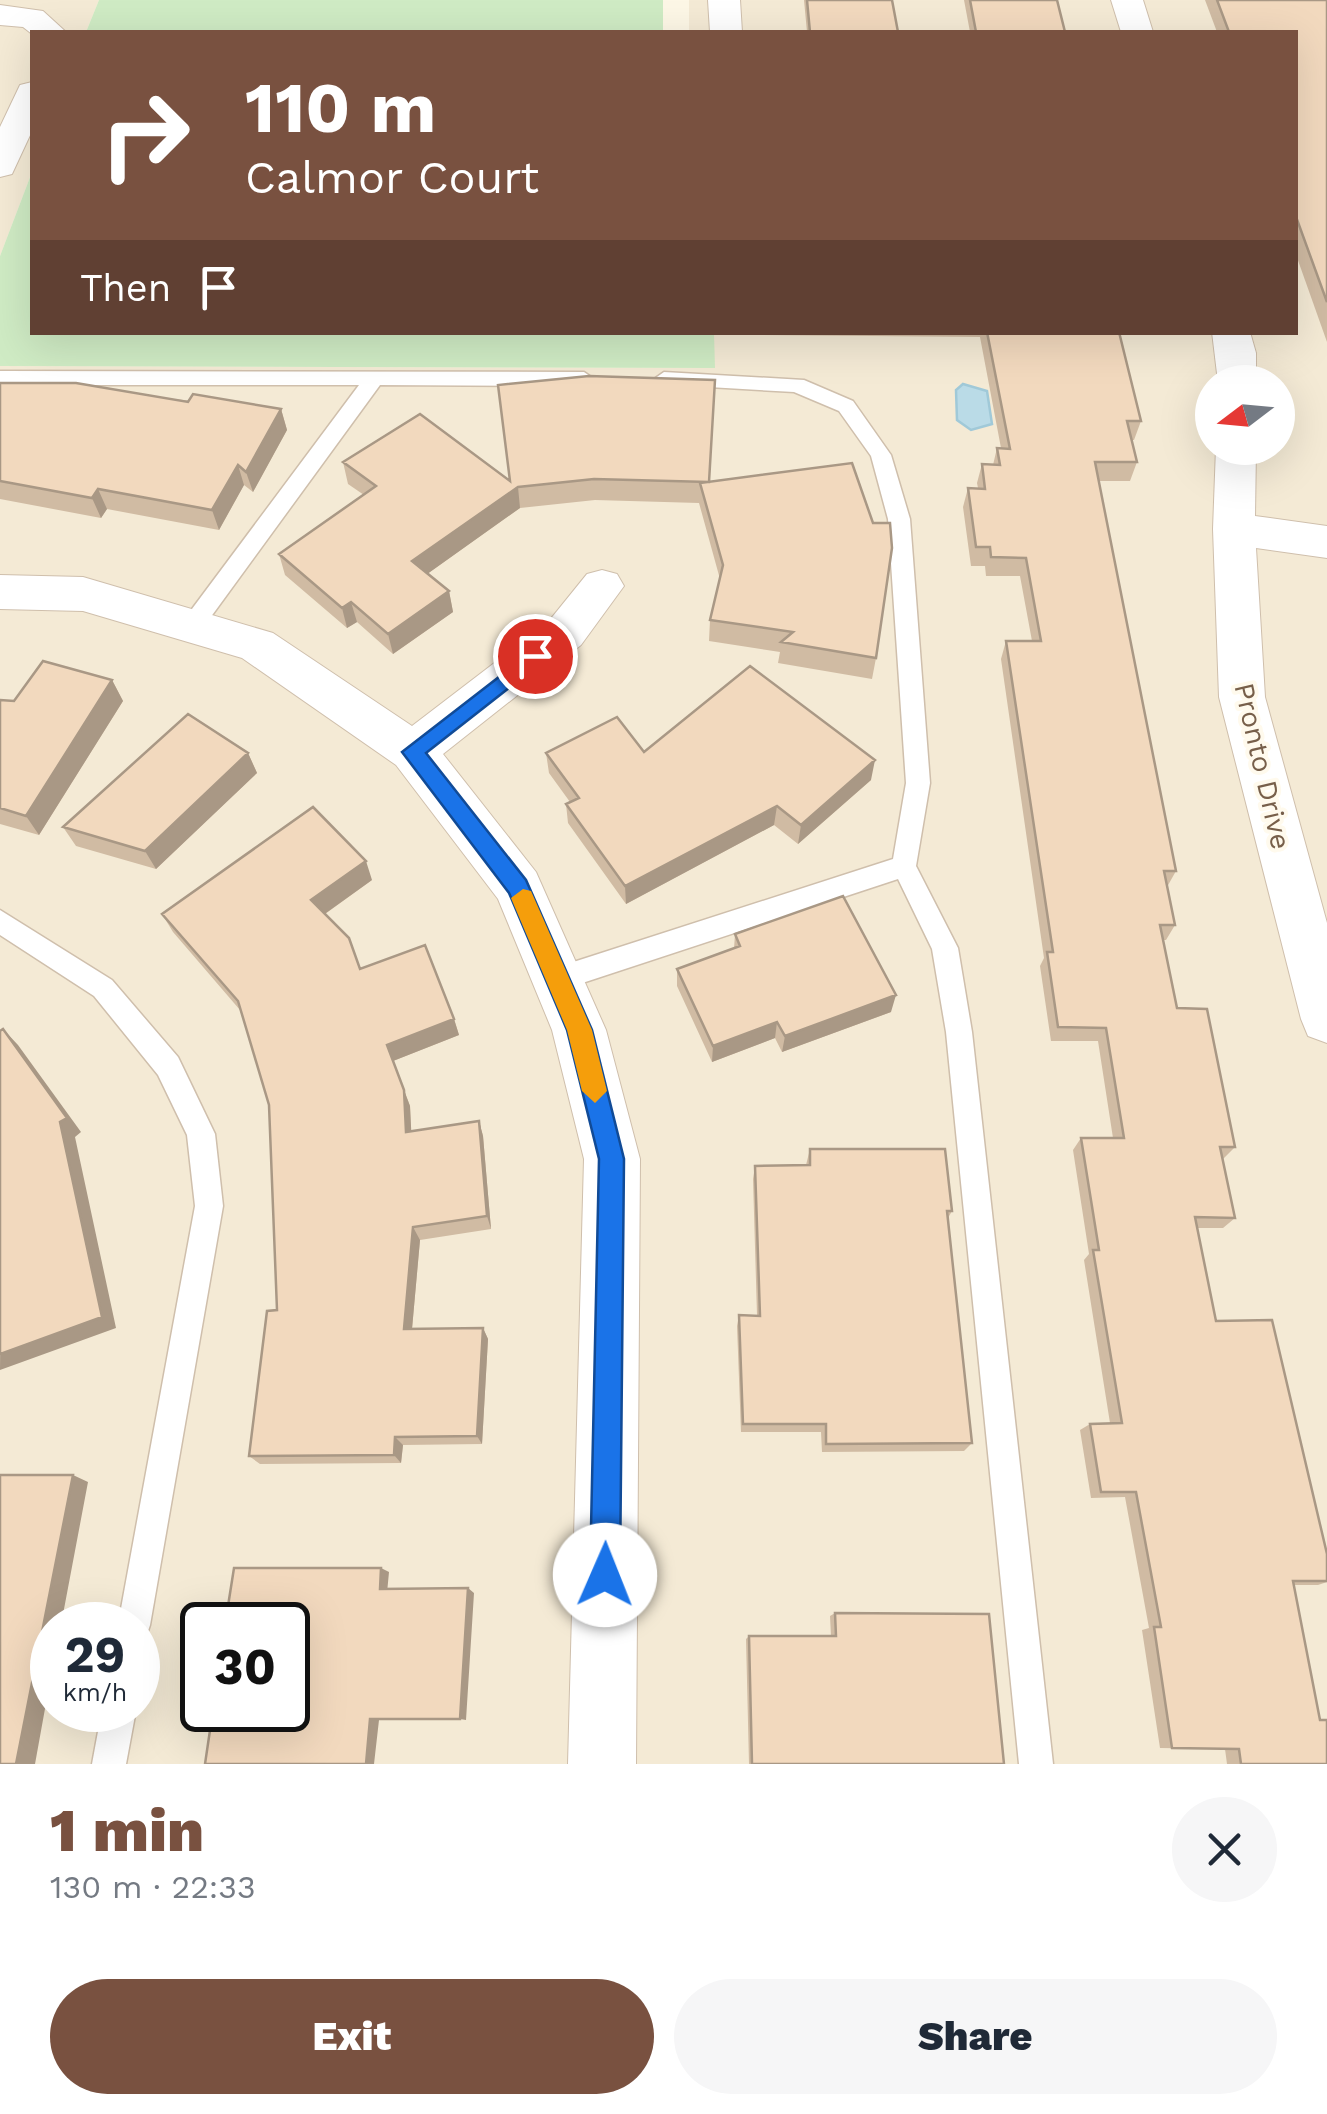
<!DOCTYPE html>
<html lang="en">
<head>
<meta charset="utf-8">
<style>
  body { margin:0; font-family:"Work Sans",sans-serif; background:#f6f6f7; color:#1f2937; height:100vh; display:flex; flex-direction:column; font-size:38px; white-space:nowrap }
  * { box-sizing:border-box; margin:0 }
  p { font-size:32px; color:#747a83 }
  .icon { flex:none; width:55px; height:55px; fill:none; stroke:currentColor; stroke-width:2; stroke-linecap:round; stroke-linejoin:round }
  .map { position:relative; height:1764px; overflow:hidden }
  .details { display:flex; flex-direction:column; background:#fff; flex:1 }
  .details>* { flex:none }
  .banner { position:absolute; left:30px; top:30px; width:1268px; height:305px; border-radius:0px; box-shadow:0 10px 40px #0002; background:#795140; color:#fff; overflow:hidden }
  .needle { width:65px; rotate:254deg }
  .controls { position:absolute; left:1195px; top:365px; display:grid; gap:20px }
  .controls a { display:grid; place-items:center; width:100px; height:100px; border-radius:50%; background:#fff; box-shadow:0 10px 40px #0002; font-size:50px }
  .speed { position:absolute; left:30px; top:1602px; display:flex; gap:20px; font-size:50px; font-weight:700; text-align:center }
  .speed>* { display:grid; place-content:center; width:130px; height:130px; border-radius:50%; background:#fff; box-shadow:0 10px 40px #0002; line-height:1 }
  .speed small { font-size:25px; font-weight:400 }
  .speed .limit { border:5px solid #111; border-radius:15px; background:#fff; color:#111 }
  .pin { position:absolute; display:grid; place-items:center; width:85px; height:85px; color:#fff; margin:-42px; border:5px solid #fff; border-radius:50%; box-shadow:0 2px 10px #0007 }
  .me { position:absolute; width:110px; margin:-55px; rotate:1deg; stroke-linejoin:round; filter:drop-shadow(0 0 8px #0008) }
  .turn { display:flex; align-items:center; gap:35px; height:210px; padding:0 50px; font-size:45px }
  .turn .icon { width:130px; height:130px; stroke-width:2.5 }
  .turn b { display:block; font-size:70px; line-height:85px }
  .then { display:flex; align-items:center; height:95px; padding:0 50px; background:#0003; gap:20px; font-size:38px }
  .round { display:grid; place-items:center; flex:none; width:105px; height:105px; border-radius:52px; background:#f6f6f7 }
  .head { display:flex; align-items:center; justify-content:space-between; height:170px; padding:0 50px }
  h1 { font-size:60px; font-weight:800; line-height:75px; color:#795140 }
  .cta { display:flex; gap:20px; margin-top:auto; padding:20px 50px }
  .cta a { flex:1; height:115px; border-radius:60px; background:#795140; color:#fff; font-size:40px; font-weight:800; line-height:115px; text-align:center }
  .cta a+a { background:#f6f6f7; color:#1f2937 }
  .map>svg:first-child { display:block }
</style>
</head>
<body>
<div class="map">
<svg width="1327" height="1764" viewBox="0 0 1327 1764">
  <rect width="100%" height="100%" fill="#fdf7e6"/>
  <path fill="#f4ead5" fill-rule="evenodd" d="M 0,0 L 99,0 L 86,32 L 32,32 L 32,172 L 0,256 Z
    M 689,0 L 1327,0 L 1327,1764 L 0,1764 L 0,366 L 714,368 L 714,333 L 1295,332 L 1295,32 L 689,32 ZM 1212,382 L 1278,382 L 1278,448 L 1212,448 ZM 52,1625 L 138,1625 L 138,1710 L 52,1710 ZM 202,1625 L 288,1625 L 288,1710 L 202,1710 Z"/>
  <path fill="#cfebc4" d="M 99,0 L 663,0 L 663,32 L 86,32 Z
    M 32,172 L 32,332 L 714,333 L 715,368 L 0,366 L 0,256 Z"/>
  <path fill="#badbe7" stroke="#a0c9d8" stroke-width="2.5" d="M 963,384 L 987,391 L 992,424 L 971,430 L 957,420 L 956,390 Z"/>
  <g fill="none" stroke-linecap="round" stroke-linejoin="round">
    <g stroke="#cfbfac" stroke-width="3">
      <path id="service" d="M 0,371 L 584,372 L 594,379 L 584,386 L 380,385 L 202,629 L 194,632 L 183,623 L 186,617 L 359,385 L 0,385 Z
        M 664,372 L 804,380 L 853,401 L 891,455 L 910,519 L 930,783 L 916,866 L 958,948 L 972,1032 L 1053,1764 L 1019,1764 L 946,1032 L 932,949 L 898,879 L 558,991 L 549,987 L 545,979 L 549,971 L 558,967 L 893,859 L 906,783 L 888,519 L 871,456 L 839,411 L 794,392 L 657,384 L 654,379 Z
        M 0,910 L 112,980 L 178,1057 L 215,1134 L 223,1206 L 150,1625 L 146,1637 L 138,1640 L 138,1625 L 118,1625 L 195,1206 L 187,1135 L 158,1075 L 94,996 L 0,935 Z
        M 102,1710 L 136,1710 L 126,1764 L 92,1764 Z"/>
    </g>
    <g stroke="#cfbfac" stroke-width="2">
      <path id="minor" d="M 708,0 L 740,0 L 742,32 L 710,32 Z
        M 1111,0 L 1143,0 L 1153,32 L 1121,32 Z
        M 0,5 L 43,11 L 66,32 L 32,34 L 23,27 L 0,25 Z
        M 32,82 L 32,131 L 12,174 L 0,177 L 0,127 L 20,85 Z
        M 1212,332 L 1250,332 L 1256,353 L 1256,382 L 1218,382 Z
        M 1216,448 L 1256,448 L 1255,516 L 1327,526 L 1327,558 L 1256,548 L 1265,697 L 1327,923 L 1327,1043 L 1308,1036 L 1301,1019 L 1219,697 L 1213,529 Z
        M 602,570 L 617,574 L 624,586 L 581,645 L 443,754 L 536,872 L 606,1030 L 640,1159 L 636,1764 L 568,1764 L 584,1159 L 552,1030 L 498,899 L 396,765 L 242,658 L 83,611 L 0,609 L 0,575 L 83,577 L 273,633 L 412,726 L 549,621 L 587,574 Z"/>
    </g>
    <use href="#service" fill="#fff" fill-rule="evenodd"/>
    <use href="#minor" fill="#fff" fill-rule="evenodd"/>
  </g>
  <path fill="#d0bba3" d="M 804,0 L 892,0 L 898,32 L 807,32 Z
    M 964,0 L 1057,0 L 1065,32 L 970,32 Z
    M 1205,0 L 1327,0 L 1327,342 L 1295,252 L 1295,32 L 1217,32 Z
    M 760,332 L 1139,332 L 1138,335 L 1120,335 L 1141,421 L 1134,440 L 1132,440 L 1137,462 L 1130,481 L 1099,481 L 1176,871 L 1167,887 L 1175,925 L 1166,940 L 1163,940 L 1177,1008 L 1235,1147 L 1223,1159 L 1235,1218 L 1223,1228 L 1197,1228 L 1216,1321 L 1327,1554 L 1327,1582 L 1318,1585 L 1294,1585 L 1327,1764 L 1227,1764 L 1225,1749 L 1160,1748 L 1142,1630 L 1149,1628 L 1125,1497 L 1091,1498 L 1080,1430 L 1090,1424 L 1110,1423 L 1084,1260 L 1089,1254 L 1073,1150 L 1081,1138 L 1113,1138 L 1098,1041 L 1051,1041 L 1040,966 L 1044,958 L 1001,659 L 1006,641 L 1032,641 L 1020,576 L 986,576 L 985,566 L 971,566 L 963,507 L 968,488 L 978,488 L 977,483 L 982,464 L 993,465 L 997,448 L 1001,448 L 980,337 L 760,335 Z
    M 0,383 L 281,409 L 287,430 L 253,492 L 244,485 L 219,530 L 107,509 L 101,518 L 0,499 Z
    M 498,385 L 710,482 L 876,658 L 872,679 L 778,663 L 780,652 L 709,641 L 710,620 L 720,579 L 699,503 L 595,500 L 520,508 L 427,574 L 449,591 L 453,612 L 393,654 L 357,622 L 347,628 L 285,575 L 279,554 L 364,495 L 348,484 L 343,462 L 510,481 Z
    M 112,680 L 123,701 L 39,835 L 0,824 L 0,700 L 14,701 Z
    M 644,752 L 871,780 L 798,844 L 774,825 L 626,904 L 568,823 L 566,804 L 570,802 L 549,773 L 546,753 Z
    M 248,753 L 257,773 L 156,869 L 76,846 L 63,827 Z
    M 372,880 L 325,914 L 360,969 L 454,1019 L 459,1035 L 393,1061 L 410,1106 L 411,1131 L 479,1121 L 483,1136 L 491,1229 L 420,1240 L 412,1329 L 483,1328 L 488,1339 L 482,1444 L 403,1445 L 401,1463 L 260,1464 L 249,1456 L 277,1310 L 269,1105 L 240,1010 L 173,932 L 162,914 Z
    M 735,934 L 891,1012 L 782,1052 L 775,1038 L 712,1062 L 677,986 L 677,969 L 734,949 Z
    M 810,1149 L 952,1211 L 948,1218 L 972,1443 L 964,1451 L 822,1452 L 821,1432 L 741,1432 L 737,1326 L 739,1315 L 757,1315 L 753,1179 L 755,1166 L 806,1165 Z
    M 835,1613 L 1004,1764 L 749,1764 L 746,1639 L 749,1636 L 831,1636 L 830,1616 Z"/>
  <path fill="#a99885" d="M 281,409 L 287,430 L 253,492 L 246,472 Z
    M 238,465 L 244,485 L 219,530 L 212,510 Z
    M 518,487 L 520,508 L 416,582 L 412,561 Z
    M 98,489 L 107,509 L 101,518 L 92,498 Z
    M 449,591 L 453,612 L 393,654 L 388,634 Z
    M 351,602 L 357,622 L 347,628 L 342,608 Z
    M 112,680 L 123,701 L 39,835 L 26,816 Z
    M 248,753 L 257,773 L 156,869 L 145,851 Z
    M 875,760 L 871,780 L 798,844 L 801,825 Z
    M 777,806 L 774,825 L 626,904 L 625,886 Z
    M 366,861 L 372,880 L 319,918 L 311,900 Z
    M 896,995 L 891,1012 L 782,1052 L 785,1036 Z
    M 454,1019 L 459,1035 L 393,1061 L 410,1106 L 412,1146 L 406,1132 L 387,1045 Z
    M 777,1022 L 775,1038 L 712,1062 L 713,1046 Z
    M 3,1029 L 18,1045 L 81,1132 L 75,1137 L 116,1328 L 0,1370 Z
    M 479,1121 L 483,1136 L 491,1229 L 487,1216 Z
    M 413,1227 L 420,1240 L 411,1340 L 404,1329 Z
    M 483,1328 L 488,1339 L 482,1444 L 477,1436 Z
    M 395,1437 L 403,1445 L 401,1463 L 394,1455 Z
    M 73,1475 L 88,1482 L 61,1625 L 52,1625 L 52,1670 L 35,1764 L 16,1764 Z
    M 381,1568 L 389,1572 L 387,1593 L 380,1589 Z
    M 468,1588 L 474,1593 L 466,1720 L 460,1719 Z
    M 370,1719 L 379,1720 L 374,1764 L 366,1764 Z"/>
  <path fill="#f2d9be" stroke="#a99885" stroke-width="2.5" d="M 807,0 L 892,0 L 898,32 L 810,32 Z
    M 970,0 L 1057,0 L 1065,32 L 976,32 Z
    M 1217,0 L 1327,0 L 1327,302 L 1295,214 L 1295,32 L 1229,32 Z
    M 987,332 L 1119,332 L 1141,421 L 1127,421 L 1137,462 L 1095,462 L 1176,871 L 1164,871 L 1175,925 L 1160,925 L 1177,1008 L 1207,1009 L 1235,1147 L 1220,1147 L 1235,1218 L 1195,1217 L 1216,1321 L 1272,1320 L 1327,1554 L 1327,1581 L 1293,1581 L 1320,1720 L 1327,1720 L 1327,1764 L 1241,1764 L 1239,1749 L 1172,1748 L 1154,1627 L 1161,1627 L 1136,1492 L 1101,1492 L 1090,1424 L 1122,1423 L 1093,1250 L 1099,1250 L 1081,1138 L 1124,1138 L 1106,1028 L 1058,1027 L 1047,952 L 1053,952 L 1006,641 L 1041,641 L 1026,558 L 991,557 L 990,547 L 976,547 L 968,488 L 985,489 L 982,464 L 1000,465 L 997,448 L 1010,449 Z
    M 589,376 L 715,380 L 709,482 L 594,479 L 518,487 L 412,561 L 449,591 L 388,634 L 351,602 L 342,608 L 279,554 L 376,486 L 343,462 L 420,414 L 510,481 L 498,385 Z
    M 0,383 L 76,383 L 188,402 L 193,394 L 281,409 L 246,472 L 238,465 L 212,510 L 98,489 L 92,498 L 0,481 Z
    M 852,463 L 873,523 L 890,523 L 892,548 L 876,658 L 781,642 L 793,632 L 710,620 L 723,565 L 700,483 Z
    M 43,661 L 112,680 L 26,816 L 0,808 L 0,700 L 14,701 Z
    M 750,666 L 875,760 L 801,825 L 777,806 L 625,886 L 566,804 L 579,798 L 546,753 L 617,717 L 644,752 Z
    M 188,714 L 248,753 L 145,851 L 63,827 Z
    M 313,807 L 366,861 L 311,900 L 349,938 L 360,969 L 425,945 L 454,1019 L 387,1045 L 404,1090 L 406,1132 L 479,1121 L 487,1216 L 413,1227 L 404,1329 L 483,1328 L 477,1436 L 395,1437 L 394,1455 L 249,1456 L 267,1311 L 277,1310 L 269,1105 L 238,1001 L 162,914 Z
    M 843,896 L 896,995 L 785,1036 L 777,1022 L 713,1046 L 677,969 L 740,946 L 735,934 Z
    M 3,1029 L 67,1118 L 60,1122 L 102,1317 L 0,1354 L 0,1031 Z
    M 810,1149 L 945,1149 L 952,1211 L 947,1211 L 972,1443 L 826,1444 L 826,1424 L 743,1424 L 739,1315 L 760,1316 L 755,1166 L 810,1165 Z
    M 0,1475 L 73,1475 L 16,1764 L 0,1764 Z
    M 234,1568 L 381,1568 L 380,1589 L 468,1588 L 460,1719 L 370,1719 L 366,1764 L 205,1764 L 213,1710 L 288,1710 L 288,1625 L 225,1625 Z
    M 835,1613 L 989,1614 L 1004,1764 L 752,1764 L 749,1636 L 836,1636 Z"/>
  <path fill="#1a73e8" stroke="#114b97" stroke-width="2.5" d="M 535,649 L 542,651 L 542,662 L 426,753 L 526,880 L 592,1030 L 624,1159 L 620,1575 L 615,1585 L 605,1590 L 595,1585 L 590,1575 L 599,1159 L 567,1030 L 509,893 L 402,752 Z"/>
  <path fill="#f59e0b" d="M 523,889 L 531,891 L 592,1030 L 607,1091 L 595,1103 L 582,1091 L 567,1030 L 511,898 Z"/>
  <g text-anchor="middle" stroke-width="8" stroke-linejoin="round" paint-order="stroke">
    <g font-size="28" fill="#775f4a" stroke="#fffaed">
      <text transform="translate(1263 766) rotate(77)" y="10">Pronto Drive</text>
    </g>
  </g>
</svg>
<div class="controls">
<a><svg class="needle" viewBox="-14 -14 28 28"><path d="M0-13l5 13h-10z" fill="#e53935"/><path d="M0 13l5-13h-10z" fill="#747a83"/></svg></a>
</div>
<div class="speed"><div>29<small>km/h</small></div><div class="limit">30</div></div>
<div class="pin" style="left:535px;top:656px;background:#d93025"><svg class="icon" aria-label="arrive" viewBox="0 0 24 24"><path d="M6 21V4h12l-3 4 3 4H6"/></svg></div>
<svg class="me" style="left:605px;top:1575px" viewBox="-20 -20 40 40"><circle r="19" fill="#fff"/><path d="M0-13L10 11 0 6-10 11z" fill="#1a73e8"/></svg>
<div class="banner">
<div class="turn"><svg class="icon" aria-label="right" viewBox="0 0 24 24"><path d="M7 20v-9h11M14 6l5 5-5 5"/></svg><div><b>110 m</b>Calmor Court</div></div>
<div class="then">Then<svg class="icon" aria-label="arrive" viewBox="0 0 24 24"><path d="M6 21V4h12l-3 4 3 4H6"/></svg></div>
</div>
</div>
<section class="details">
<div class="head"><div><h1>1 min</h1><p>130 m · 22:33</p></div><a class="round"><svg class="icon" aria-label="close" viewBox="0 0 24 24"><path d="M6 6l12 12M18 6L6 18"/></svg></a></div>
<div class="cta"><a>Exit</a><a>Share</a></div>
</section>
</body>
</html>
